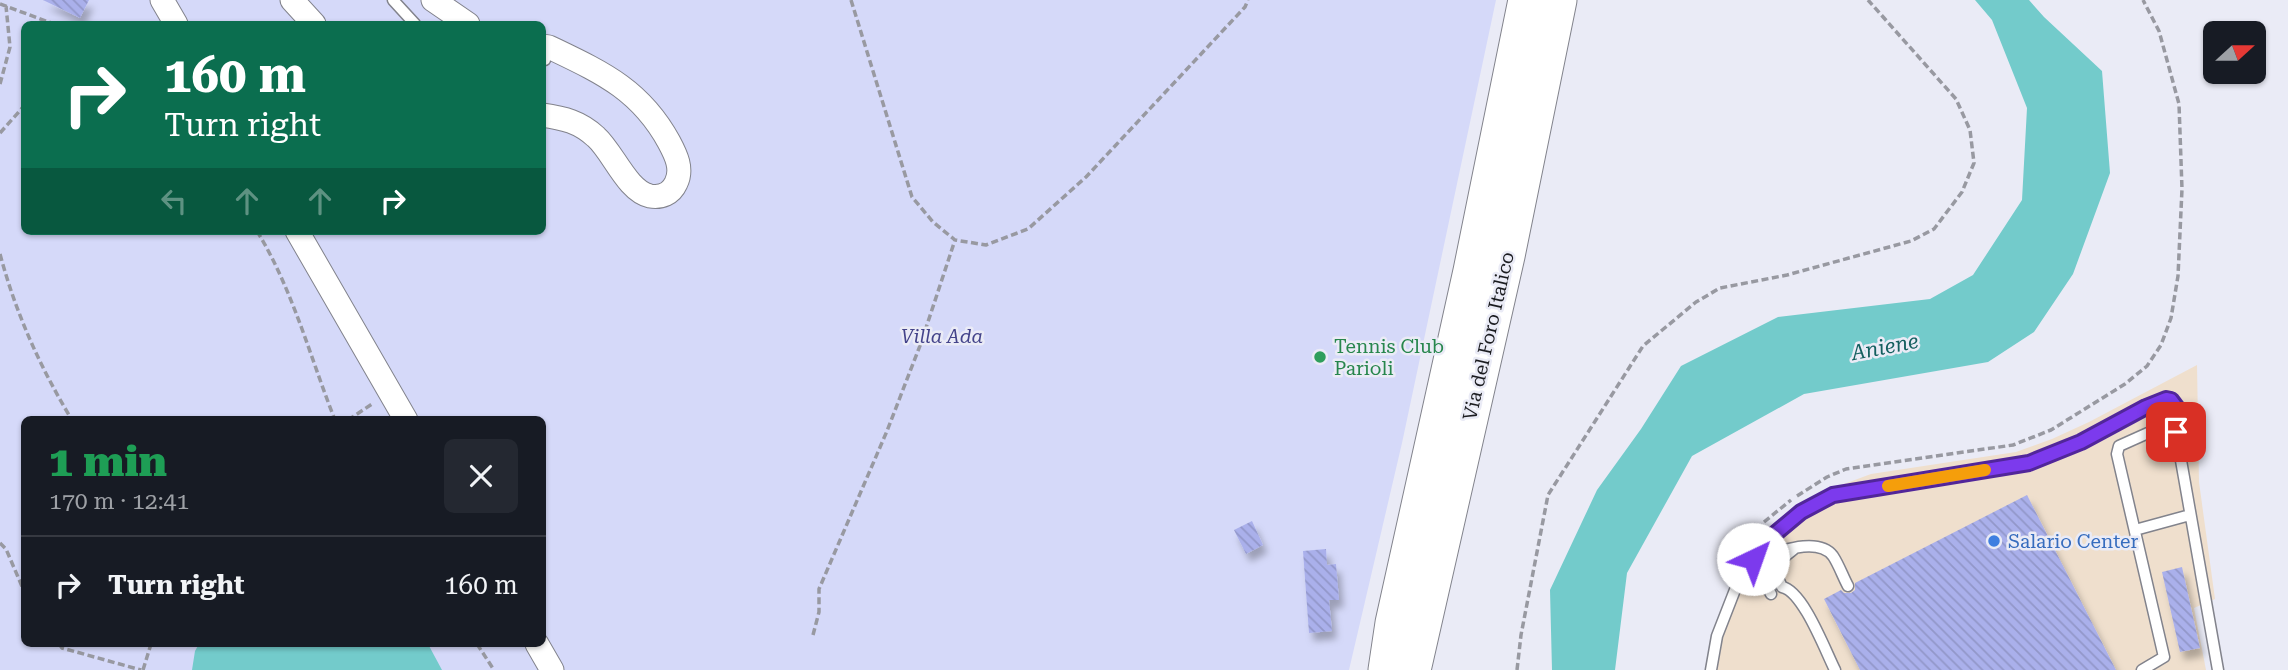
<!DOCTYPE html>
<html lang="en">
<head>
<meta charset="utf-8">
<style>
  body { margin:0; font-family:"Roboto Serif",serif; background:#242831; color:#f1f3f6; height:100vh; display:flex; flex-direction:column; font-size:26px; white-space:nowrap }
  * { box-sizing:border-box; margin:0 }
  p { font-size:23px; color:#9ea1a6 }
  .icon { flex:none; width:38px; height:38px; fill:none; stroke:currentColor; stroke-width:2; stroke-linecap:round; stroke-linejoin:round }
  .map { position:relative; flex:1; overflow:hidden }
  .drawer { position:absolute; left:21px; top:416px; width:525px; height:231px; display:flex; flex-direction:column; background:#171b24; border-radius:10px; box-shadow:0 2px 5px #0004 }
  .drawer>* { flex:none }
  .banner { position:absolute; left:21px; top:21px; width:525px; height:214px; border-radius:10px; box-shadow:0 2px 5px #0004; background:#0b6e4f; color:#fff; overflow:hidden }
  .needle { width:46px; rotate:69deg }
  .buttons { position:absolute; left:2203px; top:21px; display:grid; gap:14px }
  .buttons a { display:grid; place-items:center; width:63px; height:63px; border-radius:10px; background:#171b24; box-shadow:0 2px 5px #0004; font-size:35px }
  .pin { position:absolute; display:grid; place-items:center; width:60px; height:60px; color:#fff; margin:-30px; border-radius:14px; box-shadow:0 4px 10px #0006 }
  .me { position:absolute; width:77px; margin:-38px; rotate:42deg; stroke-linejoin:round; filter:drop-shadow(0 0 5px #0008) }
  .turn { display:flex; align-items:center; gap:24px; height:147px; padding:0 28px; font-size:32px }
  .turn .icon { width:91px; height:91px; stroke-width:2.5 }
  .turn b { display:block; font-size:49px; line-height:60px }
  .lanes { display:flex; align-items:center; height:66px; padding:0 28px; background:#0003; justify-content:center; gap:35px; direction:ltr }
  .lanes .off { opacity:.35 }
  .round { display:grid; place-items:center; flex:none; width:74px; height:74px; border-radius:10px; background:#242831 }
  .head { display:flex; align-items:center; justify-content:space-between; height:119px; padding:0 28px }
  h1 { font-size:42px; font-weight:800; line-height:52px; color:#1e9e55 }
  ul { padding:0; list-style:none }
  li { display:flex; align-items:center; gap:21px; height:98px; padding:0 28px; border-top:2px solid #363941 }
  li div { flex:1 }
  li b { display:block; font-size:26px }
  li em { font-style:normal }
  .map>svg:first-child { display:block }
</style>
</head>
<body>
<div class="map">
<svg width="2288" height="670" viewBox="0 0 2288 670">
  <defs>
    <pattern id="building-back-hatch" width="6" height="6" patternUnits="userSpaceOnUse" patternTransform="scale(1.75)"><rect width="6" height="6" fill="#aab0eb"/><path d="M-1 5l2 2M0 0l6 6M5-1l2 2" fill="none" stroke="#9297c9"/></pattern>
    <filter id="shadow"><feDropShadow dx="4.5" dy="8" stdDeviation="3.5" flood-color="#0004"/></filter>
  </defs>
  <rect width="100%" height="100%" fill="#eaebf6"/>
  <path fill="#efdfcd" d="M 2197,365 L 2199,482 L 2215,599 L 2194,608 L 2206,670 L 1706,670 L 1713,630 L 1746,555 L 1769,527 L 1817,494 L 1871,474 L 2016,452 L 2052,439 L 2089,422 Z"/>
  <path fill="#d5d9f9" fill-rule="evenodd" d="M 0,0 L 1496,0 L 1402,443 L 1349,670 L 0,670 ZM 24,24 L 542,24 L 542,231 L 24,231 ZM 24,420 L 542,420 L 542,644 L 24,644 Z"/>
  <path fill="#73cbcb" d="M 1975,0 L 2029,0 L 2044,17 L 2102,71 L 2110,173 L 2073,274 L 2034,332 L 1988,362 L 1804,394 L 1692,456 L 1627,573 L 1615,670 L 1552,670 L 1550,590 L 1597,490 L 1641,429 L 1681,366 L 1778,317 L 1930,299 L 1973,275 L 2022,200 L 2027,108 L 1992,20 Z
    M 199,644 L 428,644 L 442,670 L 192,670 L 195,651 Z"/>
  <path fill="url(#building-back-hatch)" filter="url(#shadow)" d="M 43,0 L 89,0 L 80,18 Z
    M 2027,495 L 2116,670 L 1860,670 L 1824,599 L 1841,590 L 1844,593 L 1851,593 L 1855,590 L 1855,583 Z
    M 1252,521 L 1263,545 L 1246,554 L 1234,530 Z
    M 1326,549 L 1327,565 L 1336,564 L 1339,600 L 1329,600 L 1332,631 L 1309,633 L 1303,551 Z
    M 2182,567 L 2200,648 L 2180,652 L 2162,572 Z"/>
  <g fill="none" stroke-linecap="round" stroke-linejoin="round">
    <g stroke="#82838c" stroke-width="13">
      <path id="service" d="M 393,0 L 415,24
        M 542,60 L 545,60
        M 2135,530 L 2190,515
        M 1794,549 C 1774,566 1770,562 1782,587 C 1803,591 1825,650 1835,670
        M 1753,559 C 1774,554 1817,535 1833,556 C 1839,565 1843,577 1848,586
        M 1753,559 L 1771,594
        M 1711,670 L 1717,636 L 1740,577 L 1770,538 L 1801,512 L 1833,495 L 2029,463 L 2081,442 L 2146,407 L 2169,399 C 2181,406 2177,420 2176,432 L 2218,670
        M 2142,670 L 2164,657 L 2117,454 L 2119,446 L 2148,433 L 2176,432"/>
    </g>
    <g stroke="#82838c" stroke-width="25">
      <path id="minor" d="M 162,0 L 176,24
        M 292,0 L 314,24
        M 433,0 L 468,24
        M 542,46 L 549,47 C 601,72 640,89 669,142 C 676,155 683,169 676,183 C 671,194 661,198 650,196 C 627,191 613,152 596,137 C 580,122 564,118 542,115
        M 297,231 L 406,420
        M 537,644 L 552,670"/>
    </g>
    <g stroke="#82838c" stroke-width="39">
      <path id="trunk" d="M 1387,670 L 1394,623 L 1472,271 L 1527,0
        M 1412,670 L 1506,256 L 1558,0"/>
    </g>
    <path stroke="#9899a1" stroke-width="3.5" stroke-dasharray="7 3.5" stroke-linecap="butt" d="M 851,0 L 912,197 L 933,222 L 955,240 L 986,245 L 1028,229 L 1086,177 L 1245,7 L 1248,0
      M 0,4 L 54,24
      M 0,84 L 10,47 L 6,6
      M 0,133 L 24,106
      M 257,231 C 293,290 310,357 335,420
      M 0,254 C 16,314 40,367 72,420
      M 348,420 L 372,404
      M 1797,496 L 1827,477 L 1846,469 L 2013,445 L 2051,430 L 2125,384 L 2147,366 L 2161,345 L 2171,318 L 2178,276 L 2182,189 L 2179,104 L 2159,31 L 2143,0
      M 1764,522 L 1791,500
      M 0,543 L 6,549 L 24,591
      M 1742,548 L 1749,536 L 1759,527
      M 813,635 L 819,612 L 819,589 L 887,431 L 921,343 L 955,240
      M 59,644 L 62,648 L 141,670
      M 477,644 L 494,670
      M 143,670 L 151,644
      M 1517,670 L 1521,635 L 1548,495 L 1643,346 L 1696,302 L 1720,288 L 1787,275 L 1911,241 L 1934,229 L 1962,192 L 1974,163 L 1970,130 L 1956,99 L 1868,0"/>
    <use href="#service" stroke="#fff" stroke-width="10"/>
    <use href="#minor" stroke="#fff" stroke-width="23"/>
    <use href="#trunk" stroke="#fff" stroke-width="37"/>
  </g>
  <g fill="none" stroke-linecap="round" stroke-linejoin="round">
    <g stroke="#51269a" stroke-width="18">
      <path id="route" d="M 1753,559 L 1770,538 L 1801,512 L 1833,495 L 2029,463 L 2081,442 L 2146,407 L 2166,399 L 2171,400 L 2177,408 L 2176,432"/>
    </g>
    <use href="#route" stroke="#7c3aed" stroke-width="12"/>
    <path stroke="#f59e0b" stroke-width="12" d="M 1888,486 L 1985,470"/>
  </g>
  <circle fill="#2e9e5b" stroke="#eaebf6" stroke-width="2.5" cx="1320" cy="357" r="7"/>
  <circle fill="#3f7fe0" stroke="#eaebf6" stroke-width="2.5" cx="1994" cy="541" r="7"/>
  <g text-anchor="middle" stroke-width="5" stroke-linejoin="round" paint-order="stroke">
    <g font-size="19" font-style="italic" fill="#44448b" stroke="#eaebf6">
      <text x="942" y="343">Villa Ada</text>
    </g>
    <g font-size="19" fill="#1b1c20" stroke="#eaebf6">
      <text transform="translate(1488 336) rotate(-77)" y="7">Via del Foro Italico</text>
    </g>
    <g font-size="19" fill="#27864d" stroke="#eaebf6" text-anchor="start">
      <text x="1334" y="353">Tennis Club<tspan x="1334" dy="22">Parioli</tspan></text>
    </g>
    <g font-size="19" fill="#366cbe" stroke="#eaebf6" text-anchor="start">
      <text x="2008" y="548">Salario Center</text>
    </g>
    <g font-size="21" font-style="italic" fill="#135f5f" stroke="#eaebf6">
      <text transform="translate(1885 347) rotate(-11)" y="7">Aniene</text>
    </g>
  </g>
</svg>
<div class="buttons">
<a><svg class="needle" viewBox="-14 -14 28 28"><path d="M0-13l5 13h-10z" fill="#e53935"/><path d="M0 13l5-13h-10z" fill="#9ea1a6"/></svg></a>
</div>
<div class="pin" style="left:2176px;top:432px;background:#d93025"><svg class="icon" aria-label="arrive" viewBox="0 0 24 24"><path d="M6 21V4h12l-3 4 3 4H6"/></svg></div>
<svg class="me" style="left:1753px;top:559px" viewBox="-20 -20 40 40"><circle r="19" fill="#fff"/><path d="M0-13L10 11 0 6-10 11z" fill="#7c3aed"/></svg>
<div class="banner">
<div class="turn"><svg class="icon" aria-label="right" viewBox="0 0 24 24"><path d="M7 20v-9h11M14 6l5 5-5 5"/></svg><div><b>160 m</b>Turn right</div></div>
<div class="lanes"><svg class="icon off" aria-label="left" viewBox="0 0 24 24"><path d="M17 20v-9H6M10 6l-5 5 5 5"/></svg><svg class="icon off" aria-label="ahead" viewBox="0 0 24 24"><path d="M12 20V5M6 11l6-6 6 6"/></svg><svg class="icon off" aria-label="ahead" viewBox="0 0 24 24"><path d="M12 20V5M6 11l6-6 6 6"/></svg><svg class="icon" aria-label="right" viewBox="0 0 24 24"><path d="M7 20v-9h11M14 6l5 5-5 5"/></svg></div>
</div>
<section class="drawer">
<div class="head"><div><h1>1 min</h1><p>170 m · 12:41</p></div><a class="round"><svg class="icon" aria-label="close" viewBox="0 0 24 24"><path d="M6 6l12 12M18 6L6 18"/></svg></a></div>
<ul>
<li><svg class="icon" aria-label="right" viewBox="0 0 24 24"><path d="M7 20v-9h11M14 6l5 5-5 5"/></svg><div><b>Turn right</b></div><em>160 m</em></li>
</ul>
</section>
</div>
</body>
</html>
